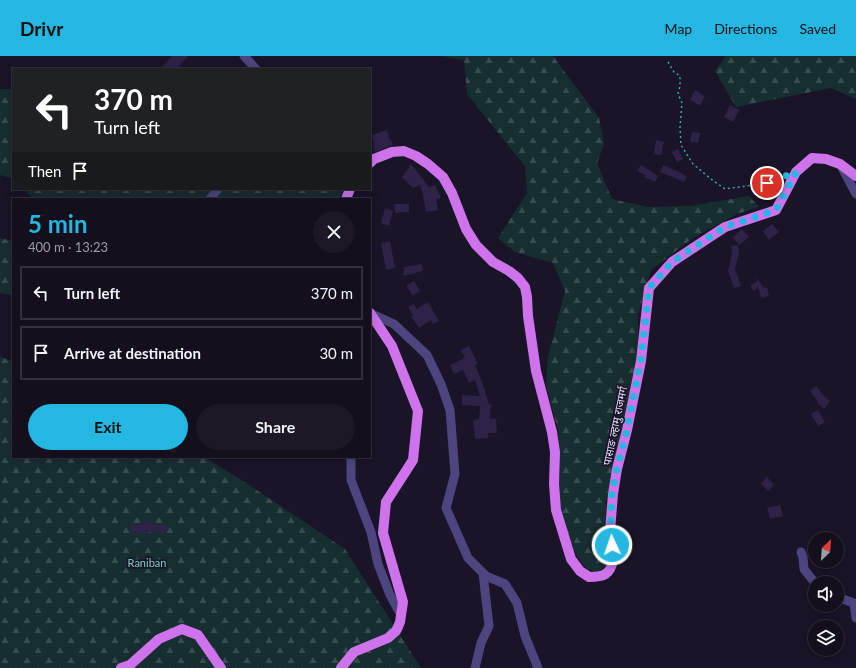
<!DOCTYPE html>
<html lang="en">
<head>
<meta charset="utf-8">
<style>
  body { margin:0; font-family:Lato,"Noto Sans Devanagari",sans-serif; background:#1c1826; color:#f1f3f6; height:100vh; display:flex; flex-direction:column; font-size:15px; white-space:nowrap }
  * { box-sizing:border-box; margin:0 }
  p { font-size:13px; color:#9d9ca4 }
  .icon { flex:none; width:22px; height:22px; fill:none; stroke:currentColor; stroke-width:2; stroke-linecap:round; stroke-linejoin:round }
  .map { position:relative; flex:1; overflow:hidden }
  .details { position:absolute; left:12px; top:142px; width:359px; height:260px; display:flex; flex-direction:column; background:#130f1d; border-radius:0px; box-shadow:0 2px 10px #0003,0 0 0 1px #322f3b }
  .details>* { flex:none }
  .guide { position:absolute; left:12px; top:12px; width:359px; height:122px; border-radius:0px; box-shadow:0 2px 10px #0003,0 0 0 1px #322f3b; background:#202124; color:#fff; overflow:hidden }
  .needle { width:26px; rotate:25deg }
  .controls { position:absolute; left:808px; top:476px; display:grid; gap:8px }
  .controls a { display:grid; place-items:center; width:36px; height:36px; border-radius:50%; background:#130f1d; box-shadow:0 2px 10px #0003,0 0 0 1px #322f3b; font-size:20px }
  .pin { position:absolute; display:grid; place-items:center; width:34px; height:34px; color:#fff; margin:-17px; border:2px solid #fff; border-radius:50%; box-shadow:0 1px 4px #0007 }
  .me { position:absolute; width:44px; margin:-22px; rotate:357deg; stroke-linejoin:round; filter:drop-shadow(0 0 3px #0008) }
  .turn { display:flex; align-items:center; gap:14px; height:84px; padding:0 16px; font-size:18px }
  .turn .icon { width:52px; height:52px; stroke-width:2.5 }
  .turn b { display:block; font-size:28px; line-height:34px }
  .then { display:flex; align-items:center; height:38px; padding:0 16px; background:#0003; gap:8px; font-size:15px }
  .round { display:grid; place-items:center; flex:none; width:42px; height:42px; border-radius:21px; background:#1c1826 }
  .headline { display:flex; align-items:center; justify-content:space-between; height:68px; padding:0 16px }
  h1 { font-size:24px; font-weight:700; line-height:30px; color:#23b7e1 }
  .primary-button { display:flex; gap:8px; margin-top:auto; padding:8px 16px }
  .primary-button a { flex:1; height:46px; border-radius:24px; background:#23b7e1; color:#111; font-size:16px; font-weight:700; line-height:46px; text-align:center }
  .primary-button a+a { background:#1c1826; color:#f1f3f6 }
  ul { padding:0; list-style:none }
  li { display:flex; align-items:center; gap:12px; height:54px; margin:0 8px 6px; padding:0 8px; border:2px solid #322f3b; border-radius:0px }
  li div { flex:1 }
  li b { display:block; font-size:15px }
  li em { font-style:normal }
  header { display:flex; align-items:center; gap:24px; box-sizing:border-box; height:56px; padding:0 20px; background:#23b7e1; color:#111 }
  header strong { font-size:19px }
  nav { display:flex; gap:22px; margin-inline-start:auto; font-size:14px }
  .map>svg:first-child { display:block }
</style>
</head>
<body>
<header>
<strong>Drivr</strong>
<nav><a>Map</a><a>Directions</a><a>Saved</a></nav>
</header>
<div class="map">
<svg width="856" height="612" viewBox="0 0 856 612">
  <defs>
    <pattern id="forest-firs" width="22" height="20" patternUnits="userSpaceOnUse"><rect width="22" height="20" fill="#172e30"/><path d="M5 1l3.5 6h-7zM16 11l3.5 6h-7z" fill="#394c4f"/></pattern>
  </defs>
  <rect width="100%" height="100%" fill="#191427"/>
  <path fill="url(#forest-firs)" d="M 440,0 L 553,0 L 599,62 L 604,88 L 597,107 L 612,143 L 648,151 L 691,150 L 749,140 L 759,151 L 737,158 L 693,182 L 651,214 L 638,259 L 638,307 L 606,446 L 608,502 L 606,508 L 603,512 L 599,515 L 594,516 L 584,510 L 576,498 L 569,481 L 560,452 L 559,428 L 560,398 L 558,374 L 546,330 L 548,301 L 565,235 L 553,207 L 515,196 L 498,182 L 527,137 L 525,110 L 467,38 L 464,4 Z
    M 726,0 L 856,0 L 856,43 L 831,32 L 736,51 L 715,15 Z
    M 0,33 L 13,33 L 13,124 L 11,122 L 0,119 Z
    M 23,133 L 344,133 L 339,143 L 291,143 L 286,141 L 264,143 L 34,143 Z
    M 0,182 L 13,185 L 13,239 L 0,237 Z
    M 0,300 L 13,306 L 13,401 L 204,401 L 243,425 L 345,493 L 421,612 L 0,612 Z"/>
  <path fill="#2e2246" d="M 172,0 L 188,0 L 177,13 L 160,13 Z
    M 695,34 L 705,40 L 700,50 L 690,44 Z
    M 730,49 L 739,54 L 733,66 L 724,61 Z
    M 387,74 L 390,84 L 391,84 L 393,89 L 375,96 L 373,89 L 374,89 L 372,79 Z
    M 692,76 L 700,77 L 698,87 L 690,86 Z
    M 656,84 L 664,86 L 661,99 L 654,98 Z
    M 678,93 L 683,103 L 677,106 L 672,96 Z
    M 411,108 L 429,131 L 435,129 L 441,142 L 436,143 L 438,154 L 426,156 L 423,139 L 420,129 L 413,132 L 402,121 Z
    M 641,109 L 658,120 L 655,126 L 644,121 L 645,119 L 637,115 Z
    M 663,109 L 681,117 L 687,121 L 684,126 L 660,116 Z
    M 394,148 L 409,148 L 409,156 L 395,157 Z
    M 385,152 L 393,155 L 389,170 L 381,167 Z
    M 772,168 L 779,176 L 769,184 L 763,175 Z
    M 742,173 L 749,181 L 739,189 L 733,181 Z
    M 390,185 L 395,212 L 386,214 L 381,187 Z
    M 738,189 L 739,197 L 735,213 L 741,230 L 734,232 L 728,215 L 732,197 L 731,190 Z
    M 422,208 L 423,215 L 403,220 L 404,211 Z
    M 756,221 L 764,232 L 767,231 L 769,240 L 761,242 L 758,231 L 754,235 L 750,230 L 757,225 Z
    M 414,225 L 420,235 L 413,240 L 406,230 Z
    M 428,246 L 439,265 L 433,268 L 431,264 L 419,272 L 411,260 L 413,259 L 408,251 L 414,248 L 416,253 Z
    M 469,290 L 478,308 L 475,309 L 482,326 L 489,348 L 491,348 L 490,363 L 496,362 L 497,377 L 488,377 L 488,382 L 475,383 L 473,364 L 479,363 L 480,350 L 462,349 L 462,339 L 480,340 L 475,324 L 469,327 L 463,314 L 454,318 L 450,309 L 465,302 L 461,294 Z
    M 816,330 L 825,341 L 830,345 L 824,353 L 817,347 L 818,346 L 810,335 Z
    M 818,354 L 825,366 L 818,370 L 811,358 Z
    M 767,421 L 774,429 L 768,435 L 761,427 Z
    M 780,449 L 783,460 L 770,463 L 767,452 Z
    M 148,463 L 152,469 L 167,469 L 167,477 L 149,476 L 148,478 L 130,475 L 131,468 L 138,469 Z"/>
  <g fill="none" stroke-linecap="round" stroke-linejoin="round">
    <path stroke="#41a5ac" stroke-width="1.5" stroke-dasharray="2 3" stroke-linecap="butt" d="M 668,6 L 674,16 L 680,20 L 680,30 L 678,38 L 682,47 L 680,71 L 681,89 L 693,108 L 711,123 L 725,133 L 767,127 L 783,121"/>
    <path stroke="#4e4580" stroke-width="9" d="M 244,0 L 256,13
      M 840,108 L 856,138
      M 210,143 L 218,133
      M 370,257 L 394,268 L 427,299 L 441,328 L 450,354 L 455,418 L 446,452 L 468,502 L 486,520 L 505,528 L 517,547 L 525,580 L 538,612
      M 351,401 L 351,424 L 371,476 L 378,508 L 390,539 L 400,557
      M 801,496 L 803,501 L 804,513 L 815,527
      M 837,541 L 854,547 L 856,562
      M 475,612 L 481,587 L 489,570 L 483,517"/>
    <path stroke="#ce73ec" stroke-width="10" d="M 370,107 L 374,103 L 392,96 L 404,95 L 416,100 L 428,108 L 443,121 L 452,137 L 466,173 L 476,189 L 493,206 L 509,215 L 518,222 L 525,231 L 527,241 L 528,260 L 536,315 L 552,376 L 555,396 L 554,428 L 556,454 L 571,503 L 580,515 L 589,521 C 603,521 611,519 613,503 L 610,475 L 613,438 L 617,413 L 627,374 L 641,305 L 649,232 L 672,206 L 725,171 L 776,154 L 796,116 L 812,102 L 826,103 L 840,108 L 856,120
      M 346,143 L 350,133
      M 121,612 L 130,609 L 159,583 L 182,573 L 198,579 L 221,612
      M 341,612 L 354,596 L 388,582 L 396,575 L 398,571 L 400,566 L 403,546 L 383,477 L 386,446 L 413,404 L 418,355 L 392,290 L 370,257"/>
  </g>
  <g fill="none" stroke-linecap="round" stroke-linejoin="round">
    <path stroke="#23b7e1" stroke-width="7" stroke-dasharray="0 12.6" d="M 612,489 L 610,476 L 612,438 L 617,413 L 627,374 L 641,304 L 649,232 L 672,206 L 725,171 L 776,154 L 796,116 L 767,127"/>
  </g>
  <g text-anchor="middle" stroke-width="3.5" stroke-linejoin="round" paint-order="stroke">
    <g font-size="11" fill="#e5defb" stroke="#191427">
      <text transform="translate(615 370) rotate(-78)" y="4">पासाङ ल्हामु राजमर्ग</text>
    </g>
    <g font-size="11" fill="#73d2c6" stroke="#191427">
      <text x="147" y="511">Raniban</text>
    </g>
  </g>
</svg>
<div class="controls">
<a><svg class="needle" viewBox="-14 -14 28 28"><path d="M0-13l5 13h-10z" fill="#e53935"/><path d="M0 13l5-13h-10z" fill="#9d9ca4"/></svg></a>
<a><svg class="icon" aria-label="sound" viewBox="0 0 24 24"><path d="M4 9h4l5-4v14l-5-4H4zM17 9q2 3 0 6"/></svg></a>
<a><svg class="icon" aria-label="layers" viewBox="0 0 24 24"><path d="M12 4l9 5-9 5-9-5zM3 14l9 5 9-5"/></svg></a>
</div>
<div class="pin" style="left:767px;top:127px;background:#d93025"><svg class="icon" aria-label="arrive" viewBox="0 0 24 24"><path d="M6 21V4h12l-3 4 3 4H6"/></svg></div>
<svg class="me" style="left:612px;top:489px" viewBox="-20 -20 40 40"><circle r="17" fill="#23b7e1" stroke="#fff" stroke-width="3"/><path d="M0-11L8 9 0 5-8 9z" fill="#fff"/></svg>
<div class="guide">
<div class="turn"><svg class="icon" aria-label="left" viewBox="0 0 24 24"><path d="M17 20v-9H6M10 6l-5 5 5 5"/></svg><div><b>370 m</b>Turn left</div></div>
<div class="then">Then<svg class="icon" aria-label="arrive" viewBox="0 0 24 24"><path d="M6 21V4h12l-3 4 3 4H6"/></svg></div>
</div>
<section class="details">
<div class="headline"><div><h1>5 min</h1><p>400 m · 13:23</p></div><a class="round"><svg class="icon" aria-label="close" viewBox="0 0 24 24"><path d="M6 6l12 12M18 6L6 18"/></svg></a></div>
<ul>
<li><svg class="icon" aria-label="left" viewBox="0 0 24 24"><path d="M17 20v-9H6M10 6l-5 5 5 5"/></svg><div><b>Turn left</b></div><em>370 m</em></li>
<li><svg class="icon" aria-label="arrive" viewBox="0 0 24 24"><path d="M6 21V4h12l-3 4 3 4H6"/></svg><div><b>Arrive at destination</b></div><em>30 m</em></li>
</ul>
<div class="primary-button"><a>Exit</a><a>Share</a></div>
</section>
</div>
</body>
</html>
